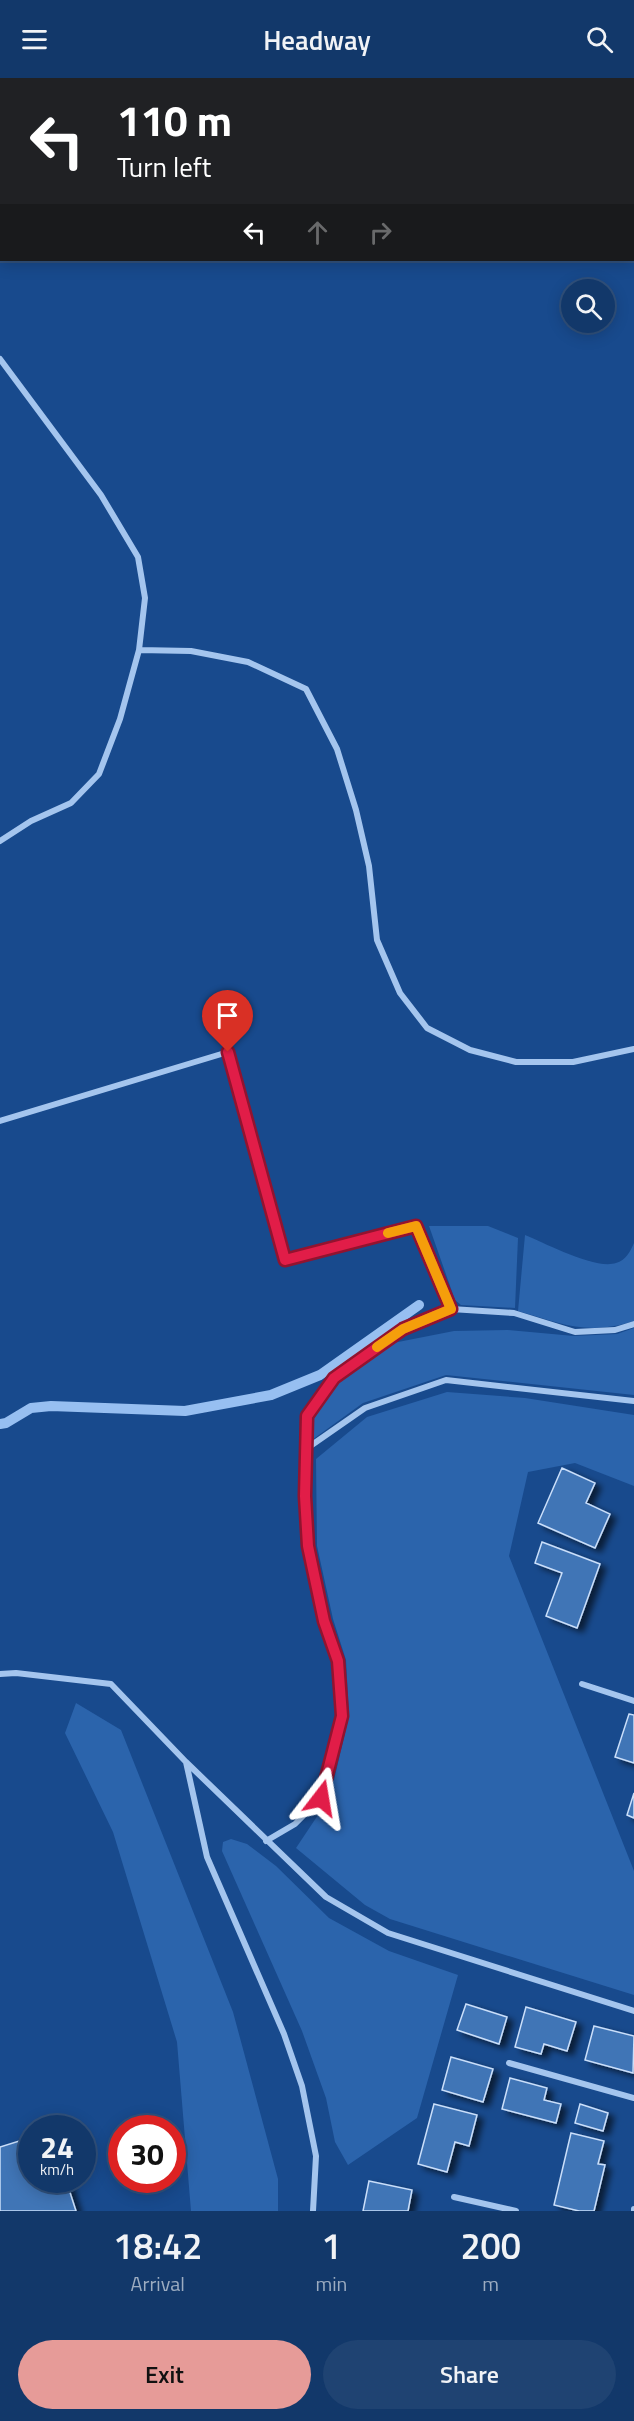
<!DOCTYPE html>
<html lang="en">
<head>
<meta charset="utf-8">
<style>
  body { margin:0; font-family:"Titillium Web",sans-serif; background:#1f4372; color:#f1f3f6; height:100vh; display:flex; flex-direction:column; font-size:22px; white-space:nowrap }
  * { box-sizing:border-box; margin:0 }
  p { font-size:20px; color:#9cacc1 }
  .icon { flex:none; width:33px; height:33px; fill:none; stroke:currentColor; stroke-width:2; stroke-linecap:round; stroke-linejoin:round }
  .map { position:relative; height:2133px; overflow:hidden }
  .sheet { display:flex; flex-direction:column; background:#12386a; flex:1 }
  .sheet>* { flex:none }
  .guide { position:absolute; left:0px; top:0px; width:634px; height:183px; box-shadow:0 3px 15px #0003,0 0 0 2px #31527e; background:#202124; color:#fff; overflow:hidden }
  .tools { position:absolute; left:561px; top:201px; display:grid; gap:12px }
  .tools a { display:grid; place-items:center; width:54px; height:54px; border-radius:50%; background:#12386a; box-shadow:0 3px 15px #0003,0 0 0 2px #31527e; font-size:30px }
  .speed { position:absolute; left:18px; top:2037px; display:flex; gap:12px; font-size:30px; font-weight:700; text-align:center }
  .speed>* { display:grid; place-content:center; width:78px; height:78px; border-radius:50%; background:#12386a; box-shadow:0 3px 15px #0003,0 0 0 2px #31527e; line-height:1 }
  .speed small { font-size:15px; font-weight:400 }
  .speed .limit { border:9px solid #d22; background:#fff; color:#111 }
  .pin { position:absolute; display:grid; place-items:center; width:51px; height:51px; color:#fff; margin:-62px -26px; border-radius:50% 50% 50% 0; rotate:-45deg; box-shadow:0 0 6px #0007 }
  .pin .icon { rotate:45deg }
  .me { position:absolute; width:66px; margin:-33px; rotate:14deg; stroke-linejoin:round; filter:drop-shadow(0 0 4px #0008) }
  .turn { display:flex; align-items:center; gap:21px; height:126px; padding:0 18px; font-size:27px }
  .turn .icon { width:78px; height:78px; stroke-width:2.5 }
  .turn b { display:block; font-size:42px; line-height:51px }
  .lanes { display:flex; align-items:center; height:57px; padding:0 18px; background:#0003; justify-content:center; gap:30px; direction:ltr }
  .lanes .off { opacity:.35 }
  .eta { display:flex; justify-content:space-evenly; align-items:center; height:102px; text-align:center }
  .eta b { font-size:36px; font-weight:600; line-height:42px }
  .action { display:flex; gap:12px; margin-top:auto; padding:12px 18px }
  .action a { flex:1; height:69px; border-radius:36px; background:#e69b98; color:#111; font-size:24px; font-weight:600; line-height:69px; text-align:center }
  .action a+a { background:#1f4372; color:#f1f3f6 }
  header { display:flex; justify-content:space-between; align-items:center; height:78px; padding:0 18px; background:#12386a; font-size:27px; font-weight:600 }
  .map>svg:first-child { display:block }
</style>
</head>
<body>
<header><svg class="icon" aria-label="menu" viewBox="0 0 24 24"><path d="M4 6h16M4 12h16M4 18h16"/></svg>Headway<svg class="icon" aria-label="search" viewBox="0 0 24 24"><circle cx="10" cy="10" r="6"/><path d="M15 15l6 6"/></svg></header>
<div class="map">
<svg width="634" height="2133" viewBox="0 0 634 2133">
  <defs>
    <filter id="shadow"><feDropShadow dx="6" dy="4" stdDeviation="3" flood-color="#0009"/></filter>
  </defs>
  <rect width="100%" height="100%" fill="#184a8d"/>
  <path fill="#2b64ac" d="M 488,1148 L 518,1160 L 515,1230 L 461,1227 L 455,1222 L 429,1148 Z
    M 525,1157 C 545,1165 595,1192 616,1185 C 626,1182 630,1174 634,1165 L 634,1243 C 587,1258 563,1246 518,1233 Z
    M 634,1250 L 634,1317 L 446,1297 L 363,1325 L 312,1362 L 312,1339 L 340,1304 L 393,1265 L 454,1253 L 508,1252 L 574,1258 L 617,1256 Z
    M 447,1314 L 525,1320 L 634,1337 L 634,1408 L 575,1385 L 528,1394 L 509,1478 L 634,1793 L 634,1917 L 390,1841 L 365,1827 L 296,1770 L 330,1719 L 349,1638 L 346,1582 L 333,1541 L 317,1468 L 316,1381 L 367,1339 Z
    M 76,1625 L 121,1652 L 233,1934 L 278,2101 L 278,2133 L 191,2133 L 177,1964 L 113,1754 L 65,1655 Z
    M 231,1761 L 247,1766 L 276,1788 L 329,1840 L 389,1873 L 458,1897 L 417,2040 L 348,2087 L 335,2064 L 326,2020 L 302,1953 L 222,1773 L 223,1764 Z"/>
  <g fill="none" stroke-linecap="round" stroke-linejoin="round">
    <path stroke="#97bff1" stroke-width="10" d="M 0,1346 L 6,1345 L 31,1330 L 51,1328 L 185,1333 L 271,1317 L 320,1297 L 419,1227"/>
  </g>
  <path fill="#4174b6" stroke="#cadffa" stroke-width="1.5" filter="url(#shadow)" d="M 562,1390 L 595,1405 L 586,1425 L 610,1436 L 595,1470 L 538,1445 Z
    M 542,1464 L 600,1486 L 577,1550 L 546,1538 L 562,1495 L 535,1485 Z
    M 629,1636 L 634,1637 L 634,1685 L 615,1679 Z
    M 634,1715 L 634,1740 L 627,1737 Z
    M 466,1926 L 507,1939 L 499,1966 L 457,1952 Z
    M 526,1929 L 576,1944 L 567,1973 L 544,1966 L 541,1976 L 515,1969 Z
    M 594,1948 L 634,1958 L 633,1995 L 585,1982 Z
    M 451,1979 L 493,1991 L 483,2024 L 442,2012 Z
    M 510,2000 L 547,2010 L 544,2022 L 561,2026 L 556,2045 L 502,2031 Z
    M 434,2026 L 477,2037 L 469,2068 L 455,2064 L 447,2094 L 418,2086 Z
    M 580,2026 L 608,2035 L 603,2053 L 575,2045 Z
    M 571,2055 L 604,2063 L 598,2086 L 605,2087 L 594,2133 L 579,2133 L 554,2127 Z
    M 32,2059 L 32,2102 L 66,2102 L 76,2133 L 0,2133 L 0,2069 Z
    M 369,2103 L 412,2112 L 408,2133 L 363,2133 Z"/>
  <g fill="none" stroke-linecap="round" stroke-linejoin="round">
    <path stroke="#a4c5ee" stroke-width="6" d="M 0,281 L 101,417 L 138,479 L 145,520 L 139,572 L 120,641 L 99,696 L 71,725 L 31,743 L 0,763
      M 139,572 L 191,573 L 248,584 L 306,611 L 337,671 L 356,732 L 369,788 L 377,862 L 400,915 L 427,950 L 470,972 L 516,984 L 573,984 L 634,971
      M 0,1043 L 228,974 L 285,1182 L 416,1148 L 451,1231
      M 306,1371 L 307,1338 L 334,1300 L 403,1251 L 451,1231 L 514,1235 L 575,1254 L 615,1252 L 634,1246
      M 0,1596 L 16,1595 L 111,1606 L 186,1684 L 207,1779 L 284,1956 L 302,2008 L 316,2078 L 313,2133
      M 582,1606 L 634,1623
      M 186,1684 L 326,1819 L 388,1855 L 634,1933
      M 266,1763 L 295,1746 L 321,1720 L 342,1638 L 338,1583 L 324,1543 L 308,1468 L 306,1371 L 365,1330 L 446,1302 L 634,1323
      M 509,1985 L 634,2020
      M 454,2119 L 516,2133
      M 634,2133 L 634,2131"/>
  </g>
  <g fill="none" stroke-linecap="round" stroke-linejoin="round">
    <g stroke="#92132f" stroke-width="15">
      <path id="route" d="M 228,974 L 285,1182 L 416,1148 L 451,1231 L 403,1251 L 334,1300 L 307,1338 L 305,1418 L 308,1468 L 324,1543 L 338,1583 L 342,1638 L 321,1720"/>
    </g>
    <use href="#route" stroke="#e11d48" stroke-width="10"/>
    <path stroke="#f59e0b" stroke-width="10" d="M 377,1269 L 403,1251 L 451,1231 L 416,1148 L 388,1155"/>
  </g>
</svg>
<div class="tools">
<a><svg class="icon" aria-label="search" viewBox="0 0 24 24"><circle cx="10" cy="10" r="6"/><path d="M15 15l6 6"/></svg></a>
</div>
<div class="speed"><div>24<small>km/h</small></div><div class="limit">30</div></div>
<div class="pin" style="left:228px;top:974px;background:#d93025"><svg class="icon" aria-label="arrive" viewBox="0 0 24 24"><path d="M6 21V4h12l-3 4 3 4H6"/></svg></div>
<svg class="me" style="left:321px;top:1720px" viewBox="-20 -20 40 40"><path d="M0-17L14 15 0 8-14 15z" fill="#e11d48" stroke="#fff" stroke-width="4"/></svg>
<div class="guide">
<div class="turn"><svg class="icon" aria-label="left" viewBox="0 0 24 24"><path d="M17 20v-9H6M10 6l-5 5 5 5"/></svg><div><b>110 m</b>Turn left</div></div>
<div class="lanes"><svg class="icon" aria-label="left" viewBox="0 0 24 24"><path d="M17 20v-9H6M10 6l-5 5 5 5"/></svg><svg class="icon off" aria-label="ahead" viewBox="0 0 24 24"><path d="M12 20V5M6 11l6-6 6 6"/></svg><svg class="icon off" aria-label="right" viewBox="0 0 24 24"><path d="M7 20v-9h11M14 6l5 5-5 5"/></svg></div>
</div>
</div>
<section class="sheet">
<div class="eta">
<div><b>18:42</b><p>Arrival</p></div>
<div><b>1</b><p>min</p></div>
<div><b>200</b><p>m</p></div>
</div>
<div class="action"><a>Exit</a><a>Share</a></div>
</section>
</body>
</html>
